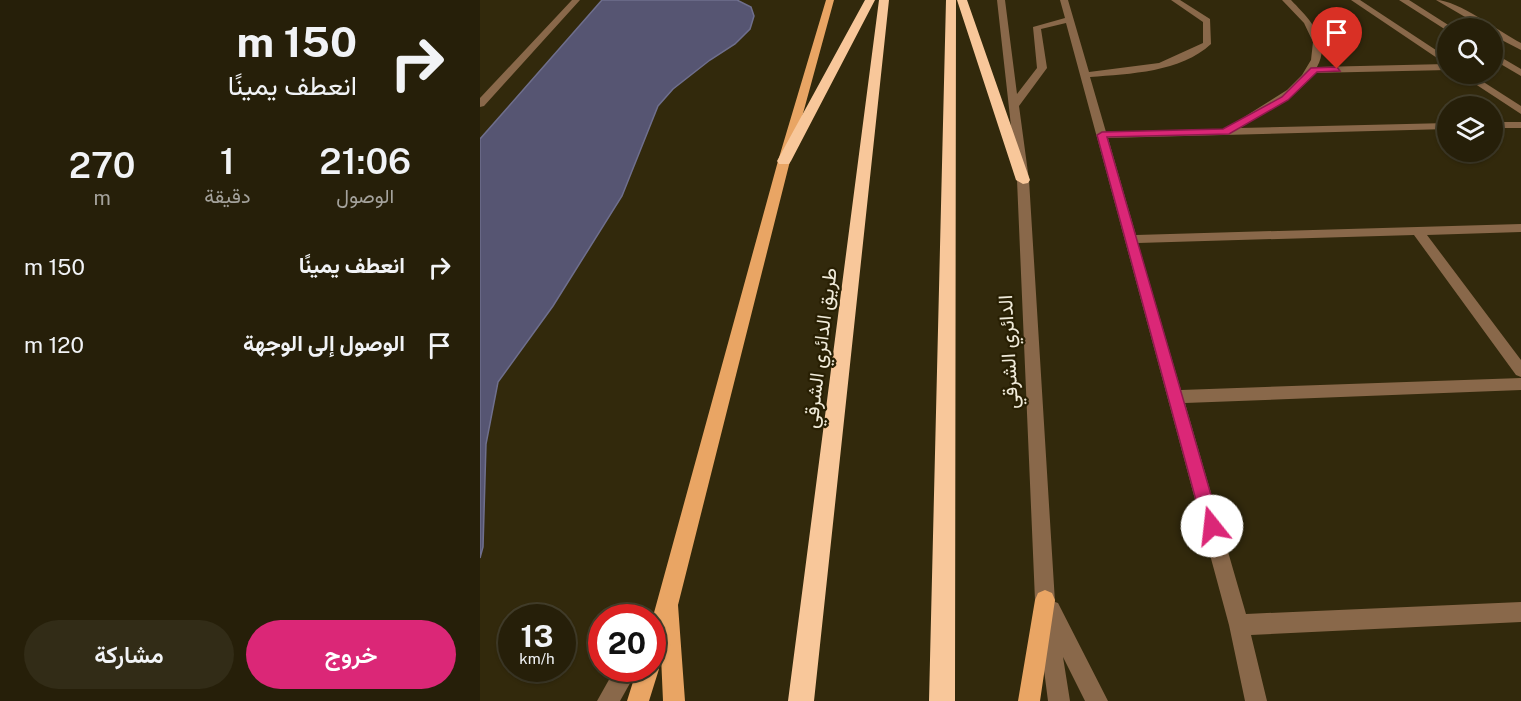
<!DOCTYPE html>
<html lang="ar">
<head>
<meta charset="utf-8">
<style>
  body { margin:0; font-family:"Public Sans",Vazirmatn,sans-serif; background:#322c17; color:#f1f3f6; direction:rtl; height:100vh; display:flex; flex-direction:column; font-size:22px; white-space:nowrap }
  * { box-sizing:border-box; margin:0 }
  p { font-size:20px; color:#a4a29c }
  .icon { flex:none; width:33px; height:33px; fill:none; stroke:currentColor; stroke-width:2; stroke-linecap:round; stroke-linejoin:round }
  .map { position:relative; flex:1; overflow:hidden; direction:ltr }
  .drawer { display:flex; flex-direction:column; background:#261f09; width:480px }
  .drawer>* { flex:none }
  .guide { background:#261f09; color:#f1f3f6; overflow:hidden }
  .fabs { position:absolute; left:957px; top:18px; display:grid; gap:12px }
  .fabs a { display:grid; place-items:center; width:66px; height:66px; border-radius:50%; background:#261f09; box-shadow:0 2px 4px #0004,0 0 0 2px #423d2a; font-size:30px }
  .speed { position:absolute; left:18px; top:604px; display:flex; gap:12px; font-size:30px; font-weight:700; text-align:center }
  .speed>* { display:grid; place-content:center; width:78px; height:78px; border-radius:50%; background:#261f09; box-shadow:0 2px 4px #0004,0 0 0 2px #423d2a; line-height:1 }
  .speed small { font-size:15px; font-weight:400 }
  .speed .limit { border:9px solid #d22; background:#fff; color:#111 }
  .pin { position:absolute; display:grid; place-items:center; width:51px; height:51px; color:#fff; margin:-62px -26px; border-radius:50% 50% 50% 0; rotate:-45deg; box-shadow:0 0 6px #0007 }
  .pin .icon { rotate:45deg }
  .me { position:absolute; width:66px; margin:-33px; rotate:344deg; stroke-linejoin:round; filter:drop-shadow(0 0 4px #0008) }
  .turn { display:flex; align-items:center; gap:21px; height:126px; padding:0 24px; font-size:27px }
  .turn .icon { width:78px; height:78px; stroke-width:2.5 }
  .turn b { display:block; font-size:42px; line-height:51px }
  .eta { display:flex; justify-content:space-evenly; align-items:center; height:102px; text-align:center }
  .eta b { font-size:36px; font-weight:600; line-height:42px }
  .action { display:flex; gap:12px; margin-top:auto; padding:12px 24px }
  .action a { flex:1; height:69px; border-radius:36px; background:#db2777; color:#fff; font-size:24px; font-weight:600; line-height:69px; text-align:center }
  .action a+a { background:#322c17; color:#f1f3f6 }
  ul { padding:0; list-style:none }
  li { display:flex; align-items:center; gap:18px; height:78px; padding:0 24px }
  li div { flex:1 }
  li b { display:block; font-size:22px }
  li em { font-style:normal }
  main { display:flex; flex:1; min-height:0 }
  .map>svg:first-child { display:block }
</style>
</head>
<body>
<main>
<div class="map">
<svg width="1041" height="701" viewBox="0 0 1041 701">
  <rect width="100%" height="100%" fill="#32290c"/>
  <path fill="#565572" stroke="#6f6f8d" stroke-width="1.5" d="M 122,0 L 257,0 L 271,7 L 274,16 L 270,29 L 255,44 L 230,60 L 193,89 L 178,106 L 142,196 L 73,306 L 18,382 L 6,444 L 3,547 L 0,558 L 0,139 Z"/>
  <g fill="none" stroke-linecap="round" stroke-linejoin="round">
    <path fill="#89684a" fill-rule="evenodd" d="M 92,0 L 100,0 L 4,106 L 0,107 L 0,98 Z
      M 517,0 L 525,0 L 537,94 L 557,68 L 553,27 L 585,18 L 580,0 L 588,0 L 609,72 L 679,63 L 723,43 L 723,22 L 691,0 L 700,0 L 730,19 L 731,44 C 701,72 650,74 610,77 L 626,132 L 745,129 L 807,90 L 822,75 L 831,60 L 833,42 L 824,23 L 802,0 L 811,0 C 828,18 852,40 837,67 L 966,64 L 871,0 L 880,0 L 968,58 L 968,70 L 833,73 L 814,94 L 760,128 L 968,123 L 968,129 L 628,138 L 656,235 L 1041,224 L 1041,232 L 947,235 L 1041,360 L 1041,377 L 1036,375 L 934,235 L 658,243 L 701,390 L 1041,378 L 1041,390 L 705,403 L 766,614 L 1041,602 L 1041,622 L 771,635 L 787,701 L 765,701 L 749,625 L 586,23 L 561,29 L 567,68 L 539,106 L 549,180 L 575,602 L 578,603 L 628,701 L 605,701 L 583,657 L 590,701 L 568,701 L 555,600 L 537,180 Z
      M 919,0 L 929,0 L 973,28 L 966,30 Z
      M 956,0 C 978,0 1020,32 1041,43 L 1041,50 L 1012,35 L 1012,28 L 1004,28 Z
      M 1012,52 L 1041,69 L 1041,76 L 1012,59 Z
      M 980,74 L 991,74 L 1041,106 L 1041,114 Z
      M 1012,122 L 1041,122 L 1041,128 L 1012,128 Z
      M 135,669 L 158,669 L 140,701 L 117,701 Z"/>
    <path fill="#e9a564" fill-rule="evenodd" d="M 346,0 L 354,0 L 310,161 L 198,605 L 205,701 L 183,701 L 181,656 L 176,662 L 179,669 L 169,701 L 147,701 L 157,669 L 172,669 L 172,620 L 298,161 Z
      M 565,590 L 572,593 L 575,600 L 560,701 L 538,701 L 555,600 L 558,593 Z"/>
    <path fill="#f8c79a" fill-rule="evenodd" d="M 385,0 L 395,0 L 311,161 L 309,164 L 299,164 L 297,161 Z
      M 399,0 L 409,0 L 334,701 L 308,701 Z
      M 466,0 L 476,0 L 475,701 L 449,701 Z
      M 477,0 L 487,0 L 550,180 L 548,183 L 543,184 L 536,180 Z"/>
  </g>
  <path fill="#db2777" stroke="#8e194d" stroke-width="1.5" d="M 857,67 L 860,71 L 837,72 L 808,100 L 749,134 L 627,137 L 740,526 L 738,532 L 732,534 L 726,532 L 723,526 L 617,135 L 622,132 L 743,129 L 802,97 L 831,68 Z"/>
  <g text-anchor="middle" stroke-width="4.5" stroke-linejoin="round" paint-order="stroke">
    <g font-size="20" fill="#f0ebda" stroke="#281f03">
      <text transform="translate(340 348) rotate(-83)" y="7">طريق الدائري الشرقي</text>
      <text transform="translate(528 352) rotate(-93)" y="7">الدائري الشرقي</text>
    </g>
  </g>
</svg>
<div class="fabs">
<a><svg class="icon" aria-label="search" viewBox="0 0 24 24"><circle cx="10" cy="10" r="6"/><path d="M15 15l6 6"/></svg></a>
<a><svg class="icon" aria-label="layers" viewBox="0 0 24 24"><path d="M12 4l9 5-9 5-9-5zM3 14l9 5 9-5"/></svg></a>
</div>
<div class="speed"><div>13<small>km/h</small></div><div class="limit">20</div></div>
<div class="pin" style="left:857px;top:69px;background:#d93025"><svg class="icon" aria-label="arrive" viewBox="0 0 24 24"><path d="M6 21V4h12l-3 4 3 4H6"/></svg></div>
<svg class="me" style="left:732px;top:526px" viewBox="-20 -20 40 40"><circle r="19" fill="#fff"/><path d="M0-13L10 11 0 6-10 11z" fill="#db2777"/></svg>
</div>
<section class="drawer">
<div class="guide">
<div class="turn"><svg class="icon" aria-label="right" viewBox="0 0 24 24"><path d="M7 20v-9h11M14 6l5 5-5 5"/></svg><div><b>150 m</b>انعطف يمينًا</div></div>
</div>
<div class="eta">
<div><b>21:06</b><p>الوصول</p></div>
<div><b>1</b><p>دقيقة</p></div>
<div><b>270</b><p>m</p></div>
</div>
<ul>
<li><svg class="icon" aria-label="right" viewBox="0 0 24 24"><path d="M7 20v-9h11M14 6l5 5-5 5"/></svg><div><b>انعطف يمينًا</b></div><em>150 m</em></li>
<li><svg class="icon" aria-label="arrive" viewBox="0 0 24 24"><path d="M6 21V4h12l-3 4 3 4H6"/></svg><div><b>الوصول إلى الوجهة</b></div><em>120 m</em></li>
</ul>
<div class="action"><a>خروج</a><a>مشاركة</a></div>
</section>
</main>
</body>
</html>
